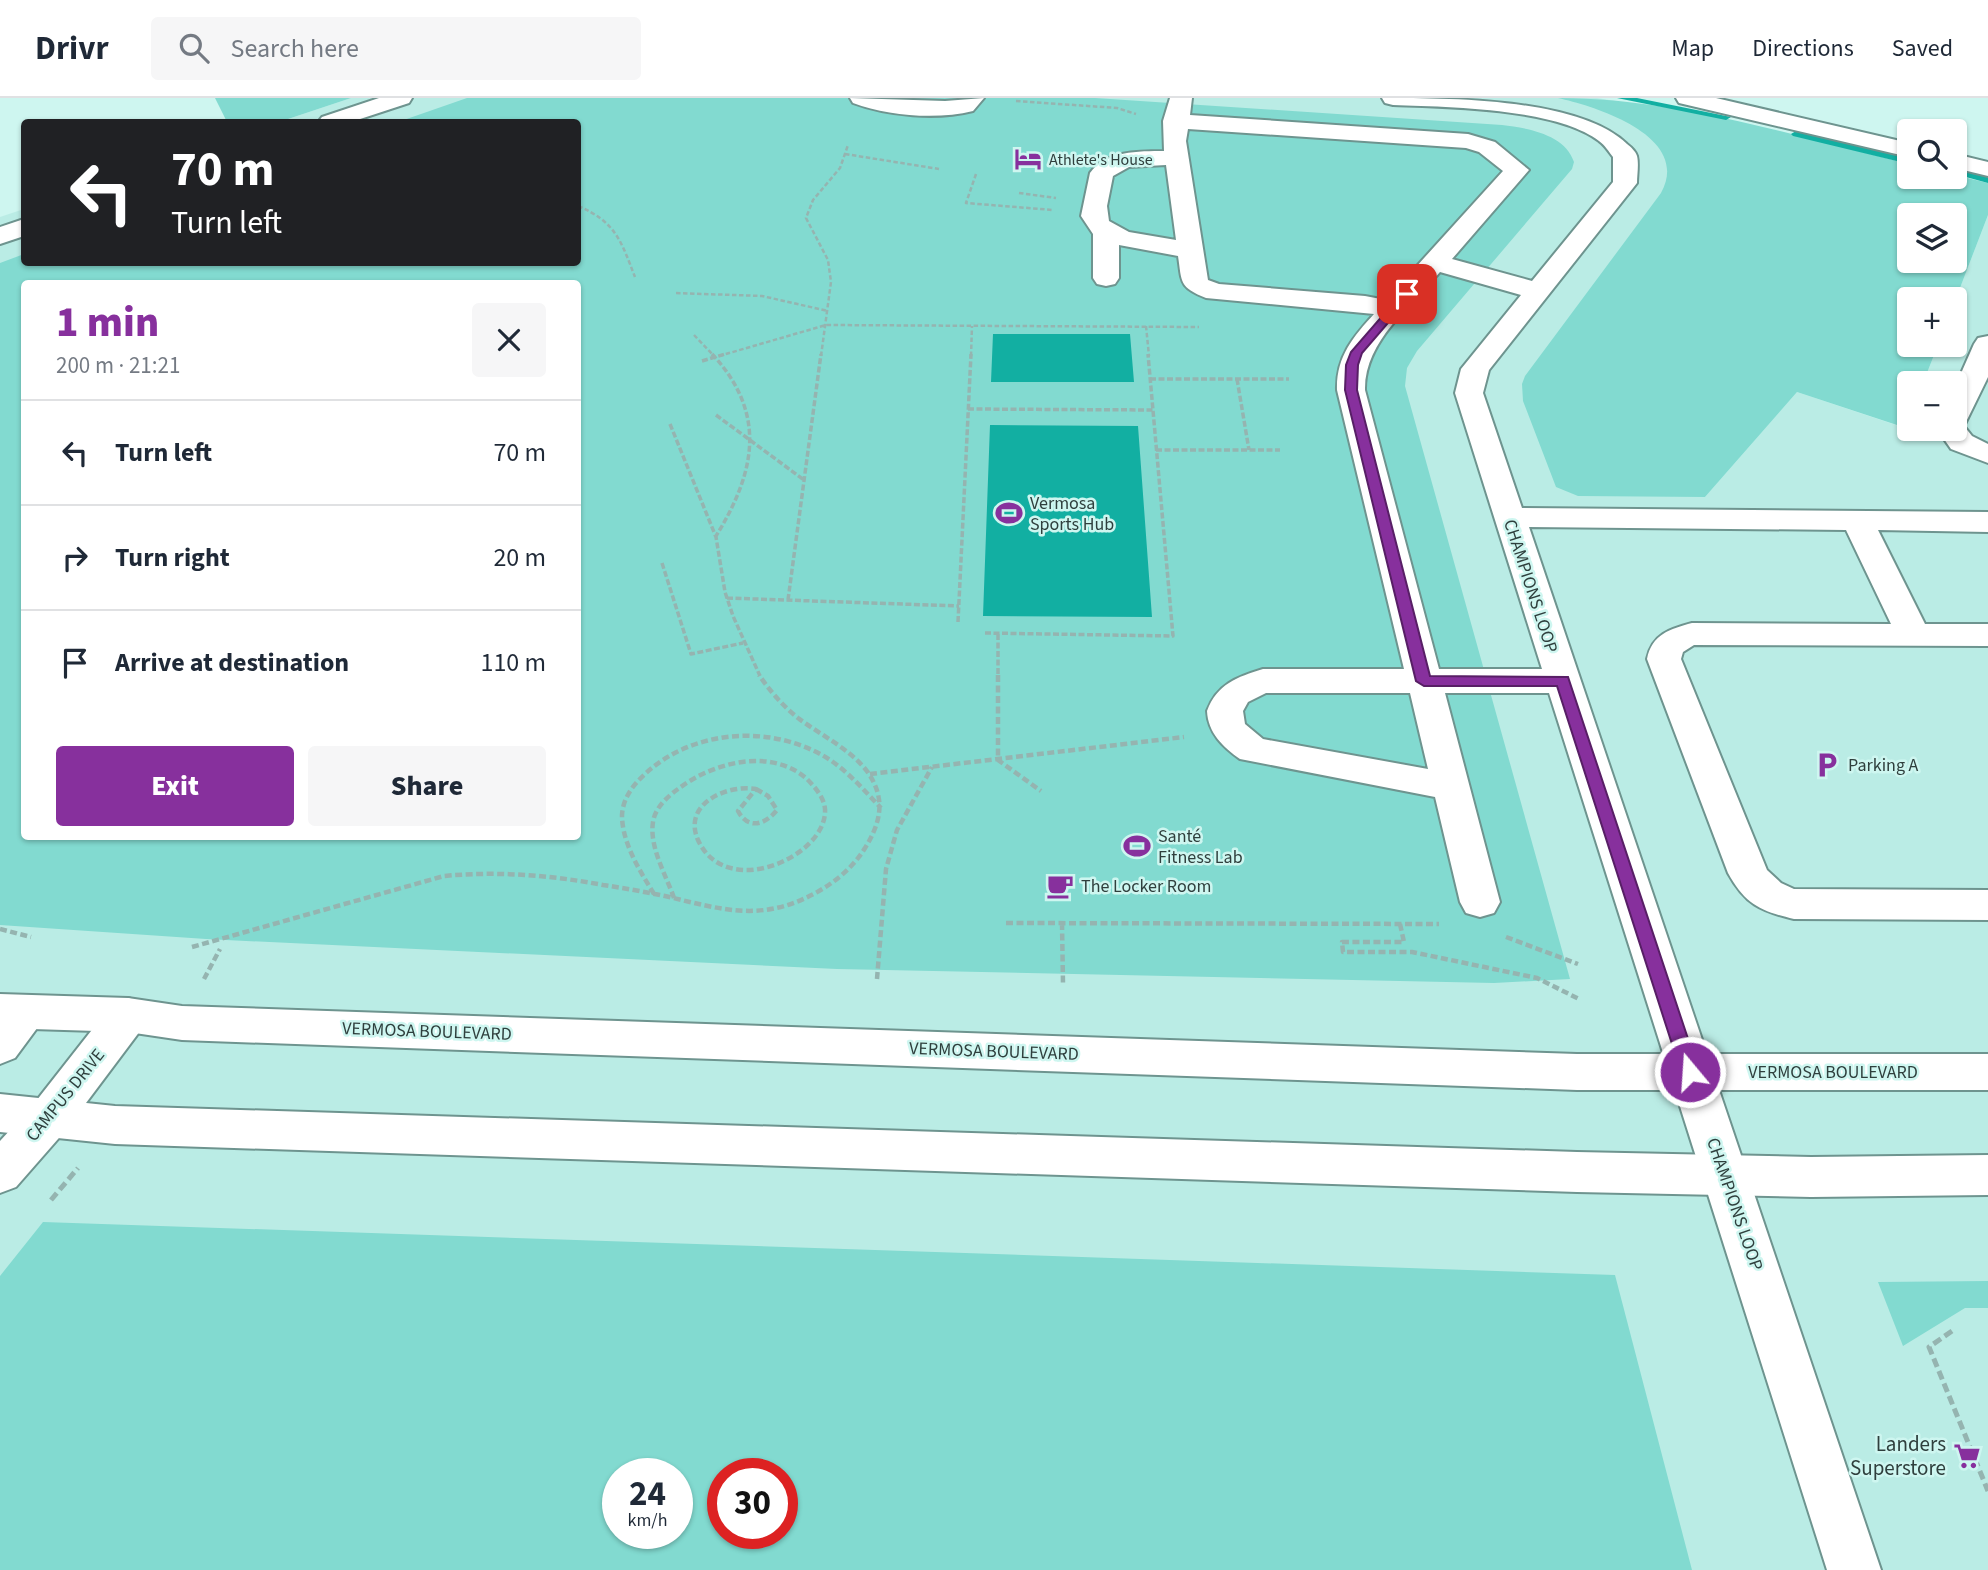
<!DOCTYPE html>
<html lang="en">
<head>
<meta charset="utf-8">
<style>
  body { margin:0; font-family:"Source Sans 3",sans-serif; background:#f6f6f7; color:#1f2937; height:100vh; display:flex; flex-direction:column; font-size:26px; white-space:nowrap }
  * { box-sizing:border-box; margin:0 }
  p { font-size:23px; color:#747a83 }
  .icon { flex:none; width:38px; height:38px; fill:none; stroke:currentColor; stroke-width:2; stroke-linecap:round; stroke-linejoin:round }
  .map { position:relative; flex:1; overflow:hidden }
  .side { position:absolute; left:21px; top:182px; width:560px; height:560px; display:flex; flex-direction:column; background:#fff; border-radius:7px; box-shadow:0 2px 5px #0004 }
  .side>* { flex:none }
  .banner { position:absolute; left:21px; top:21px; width:560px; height:147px; border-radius:7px; box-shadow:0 2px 5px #0004; background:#202124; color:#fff; overflow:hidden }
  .tools { position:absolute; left:1897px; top:21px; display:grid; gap:14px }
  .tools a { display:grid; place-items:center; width:70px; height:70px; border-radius:7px; background:#fff; box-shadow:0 2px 5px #0004; font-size:35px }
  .speed { position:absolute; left:602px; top:1360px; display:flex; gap:14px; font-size:35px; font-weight:700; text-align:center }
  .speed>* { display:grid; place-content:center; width:91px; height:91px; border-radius:50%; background:#fff; box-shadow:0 2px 5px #0004; line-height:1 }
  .speed small { font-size:18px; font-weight:400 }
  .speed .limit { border:10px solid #d22; background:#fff; color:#111 }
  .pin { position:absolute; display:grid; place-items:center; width:60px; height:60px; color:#fff; margin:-30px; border-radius:14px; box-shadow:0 4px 10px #0006 }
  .me { position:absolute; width:77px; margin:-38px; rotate:342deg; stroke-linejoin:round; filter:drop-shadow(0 0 5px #0008) }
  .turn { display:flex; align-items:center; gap:24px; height:147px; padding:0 35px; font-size:32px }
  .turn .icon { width:91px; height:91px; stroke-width:2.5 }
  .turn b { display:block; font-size:49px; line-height:60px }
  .round { display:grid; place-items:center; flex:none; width:74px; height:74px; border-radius:7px; background:#f6f6f7 }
  .headline { display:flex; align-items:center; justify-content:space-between; height:119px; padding:0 35px }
  h1 { font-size:42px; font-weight:800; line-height:52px; color:#87309d }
  .button { display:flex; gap:14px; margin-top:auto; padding:14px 35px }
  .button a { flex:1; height:80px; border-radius:7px; background:#87309d; color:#fff; font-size:28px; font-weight:800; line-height:80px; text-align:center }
  .button a+a { background:#f6f6f7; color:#1f2937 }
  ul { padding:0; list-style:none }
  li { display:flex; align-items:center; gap:21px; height:105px; padding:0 35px; border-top:2px solid #e0e1e3 }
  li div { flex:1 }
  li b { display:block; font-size:26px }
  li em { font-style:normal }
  header { display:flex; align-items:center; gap:42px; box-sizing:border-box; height:98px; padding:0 35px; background:#fff; border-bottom:2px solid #e0e1e3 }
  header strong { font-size:33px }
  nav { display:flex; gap:38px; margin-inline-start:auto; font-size:24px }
  .search { width:490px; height:63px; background:#f6f6f7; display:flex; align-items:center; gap:18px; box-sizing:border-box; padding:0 24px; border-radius:7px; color:#747a83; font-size:26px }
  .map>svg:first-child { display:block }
</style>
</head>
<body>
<header>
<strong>Drivr</strong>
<div class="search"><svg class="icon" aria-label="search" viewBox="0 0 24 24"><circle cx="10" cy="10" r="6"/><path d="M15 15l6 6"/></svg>Search here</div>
<nav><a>Map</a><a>Directions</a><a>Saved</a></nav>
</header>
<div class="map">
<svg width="1988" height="1472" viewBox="0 0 1988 1472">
  <rect width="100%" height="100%" fill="#cef6f0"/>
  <path fill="#baece5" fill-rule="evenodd" d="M 351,0 L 1597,0 L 1725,21 L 1705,399 L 1797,294 L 1905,330 L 1909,320 L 1909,331 L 1955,331 L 1955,285 L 1923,285 L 1938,247 L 1955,247 L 1955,203 L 1988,117 L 1988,1472 L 0,1472 L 0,119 L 24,111 L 24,164 L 578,164 L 578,24 L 279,24 ZM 24,186 L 578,186 L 578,738 L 24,738 ZM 618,1376 L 677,1376 L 677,1435 L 618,1435 ZM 723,1376 L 782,1376 L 782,1435 L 723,1435 Z"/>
  <path fill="#82dad0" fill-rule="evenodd" d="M 215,0 L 351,0 L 279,24 L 225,24 L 226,22 Z
    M 467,0 L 1095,0 L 1502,27 C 1527,30 1565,36 1574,64 L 1572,71 L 1417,253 L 1407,270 L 1405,288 L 1570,881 L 1494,885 L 837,871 L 206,841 L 0,827 L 0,165 L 24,156 L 24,164 L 578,164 L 578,24 L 398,24 ZM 24,186 L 578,186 L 578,738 L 24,738 Z
    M 1558,0 C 1676,0 1795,38 1909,66 L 1909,79 L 1955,79 L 1955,77 L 1988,85 L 1988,117 L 1955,203 L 1909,201 L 1909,247 L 1938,247 L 1923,285 L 1909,285 L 1909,320 L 1906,330 L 1797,294 L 1705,399 L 1578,398 L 1556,389 L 1523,303 L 1522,286 L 1525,278 L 1661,95 C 1692,39 1598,9 1558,0 ZM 1909,117 L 1955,117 L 1955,163 L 1909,163 Z
    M 43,1124 L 1615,1177 L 1692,1472 L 0,1472 L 0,1178 ZM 618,1376 L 677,1376 L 677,1435 L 618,1435 ZM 723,1376 L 782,1376 L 782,1435 L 723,1435 Z
    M 1988,1183 L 1988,1210 L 1965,1210 L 1903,1248 L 1878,1184 Z"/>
  <path fill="#12afa2" d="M 993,236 L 1130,236 L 1134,284 L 991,284 Z
    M 990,327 L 1138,328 L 1152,519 L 983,518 Z"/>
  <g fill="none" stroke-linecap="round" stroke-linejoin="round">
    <path fill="#12afa2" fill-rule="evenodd" d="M 1617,0 L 1637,0 L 1731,19 L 1726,22 Z
      M 1796,33 L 1909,60 L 1909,66 L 1793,38 L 1791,36 Z
      M 1955,70 L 1988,79 L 1988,85 L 1955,76 Z"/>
    <g stroke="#6e948f" stroke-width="4">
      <path id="minor" d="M 379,0 L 412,0 L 409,5 L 351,24 L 318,24 L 322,19 Z
        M 850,0 L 945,3 L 984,0 L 973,13 C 937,22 888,18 853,5 Z
        M 1170,0 L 1192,0 L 1190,17 L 1468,36 L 1495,44 L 1529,72 L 1452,161 L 1532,183 L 1613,84 L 1613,59 C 1609,54 1605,47 1599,43 C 1556,10 1447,9 1393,7 L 1385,5 L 1382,0 C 1450,0 1579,0 1627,46 C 1631,49 1636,54 1637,58 C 1639,66 1637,77 1637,85 L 1489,272 L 1483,295 L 1522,410 L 1988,414 L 1988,434 L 1878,432 L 1925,526 L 1988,526 L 1988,548 L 1694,547 L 1683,554 L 1681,561 L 1767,772 L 1781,785 L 1794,791 L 1988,792 L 1988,822 L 1794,821 C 1760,813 1745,806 1728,775 L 1647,561 C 1652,536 1670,531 1692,525 L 1891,526 L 1846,432 L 1529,429 L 1881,1472 L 1827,1472 L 1549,595 L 1445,595 L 1500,804 L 1494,815 L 1480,819 L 1466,815 L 1460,804 L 1435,699 L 1240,661 C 1223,649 1208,635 1207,613 C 1217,586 1237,579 1263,571 L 1404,571 L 1337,292 C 1336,259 1353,239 1374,216 L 1206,200 C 1179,189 1182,185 1178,158 L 1119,147 L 1119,180 L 1115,186 L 1106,188 L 1097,186 L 1093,180 L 1093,136 L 1081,118 L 1090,75 C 1105,53 1139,53 1164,53 L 1163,23 ZM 1188,31 L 1466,50 L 1479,54 L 1503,73 L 1386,202 L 1365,198 L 1219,186 L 1208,182 L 1186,43 ZM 1166,67 L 1176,142 L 1129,134 L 1109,123 L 1107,108 L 1113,78 L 1129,69 ZM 1440,174 L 1521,197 L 1461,271 L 1455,295 L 1542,571 L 1439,571 L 1365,292 C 1364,244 1411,208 1440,174 ZM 1266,595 L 1410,595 L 1428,671 L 1263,641 L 1245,626 L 1243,613 L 1248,604 Z
        M 1676,0 L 1716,0 L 1909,45 L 1909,59 L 1679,5 Z
        M 1955,56 L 1988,64 L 1988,78 L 1955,70 Z
        M 24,121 L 24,138 L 0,146 L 0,129 Z
        M 1988,238 L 1988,279 L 1964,328 L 1972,338 L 1988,346 L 1988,365 L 1951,351 L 1937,331 L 1955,331 L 1955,289 L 1974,246 L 1978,240 Z
        M 28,897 L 43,902 L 49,914 L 15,960 L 0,966 L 0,917 L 13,902 Z
        M 128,900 L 143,905 L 149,917 L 143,929 L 65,1033 L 16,1089 L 0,1095 L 0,1043 L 33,1007 L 113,905 Z"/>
    </g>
    <g stroke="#6e948f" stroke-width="4">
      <path id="major" d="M 0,896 L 128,900 L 182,908 L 1577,956 L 1988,956 L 1988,992 L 1577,992 L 182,942 L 128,934 L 0,930 Z
        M 0,996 L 115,1008 L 1577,1054 L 1811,1059 L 1988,1057 L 1988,1097 L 1811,1099 L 1577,1094 L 115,1046 L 0,1034 Z"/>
    </g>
    <path stroke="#95b4b0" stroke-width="2.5" stroke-dasharray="4.5 2.5" stroke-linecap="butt" d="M 1016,3 L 1117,10 L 1136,16
      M 845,56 L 939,71
      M 976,76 L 966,105 L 1053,112
      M 1019,95 L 1056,100
      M 578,108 C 616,124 621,143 635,179
      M 676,195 L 762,198 L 828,213
      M 1146,228 L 1149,258
      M 694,237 L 714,258
      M 719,258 L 826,227 L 1199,229
      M 821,258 L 831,184 L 828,162 L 806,120 L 813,102 L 840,70 L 848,47
      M 971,258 L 972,228"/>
    <path stroke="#95b4b0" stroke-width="3.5" stroke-dasharray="6 2.5" stroke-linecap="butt" d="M 712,256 C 768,316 755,375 716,438
      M 702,263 L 725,256
      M 1150,281 L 1289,281
      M 1237,281 L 1249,352
      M 968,311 L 1153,312
      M 716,317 L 804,382
      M 670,326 L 716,439 L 725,494 L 733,518 L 760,578
      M 1156,352 L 1280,352
      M 662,465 L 691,556 L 743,545
      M 727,500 L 959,508
      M 788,502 L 821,256
      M 958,524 L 971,256
      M 985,535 L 1173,538 L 1148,256
      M 998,536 L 998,578"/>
    <path stroke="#95b4b0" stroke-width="4.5" stroke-dasharray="7 3.5" stroke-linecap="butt" d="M 998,577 L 998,662 L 1041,693
      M 870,676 L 1184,639
      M 756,691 L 768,698 L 777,712 C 765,727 748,732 738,713 Z
      M 654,796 C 640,773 622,745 622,717 C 623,700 633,687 645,676 C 689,635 758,627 812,652 C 840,664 860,688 881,710
      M 674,800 C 666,777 649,749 653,724 C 655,710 667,699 678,691 C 712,665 769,649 806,680 C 814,688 824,699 825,711 C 828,758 726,804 698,742 C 682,706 727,686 756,691
      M 1006,825 L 1439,826
      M 1062,825 L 1063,886
      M 1400,826 L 1404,844 L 1342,844 L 1343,854 L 1412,854 L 1537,880 L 1579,901
      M 0,831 L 31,839
      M 1506,839 L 1578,866
      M 192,849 L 444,778 C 498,773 550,777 603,787 C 624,790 645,794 665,798 C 724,812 763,825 819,793 C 838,782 854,768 865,750 C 878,729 885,708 874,685 C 861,656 823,639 798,620 C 783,608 770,593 759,577
      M 204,881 L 220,851
      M 877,881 L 886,771 L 897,732 L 932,669"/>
    <path stroke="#95b4b0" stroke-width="5" stroke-dasharray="9 4.5" stroke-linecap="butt" d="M 51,1102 L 78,1070
      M 1952,1233 L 1929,1249 L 1988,1393"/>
    <use href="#minor" fill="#fff" fill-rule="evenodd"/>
    <use href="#major" fill="#fff" fill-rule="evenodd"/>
  </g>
  <path fill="#87309d" stroke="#581f66" stroke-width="2" d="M 1403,194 L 1413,196 L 1362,255 L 1358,267 L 1357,292 L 1430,578 L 1568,579 L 1699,974 L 1696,980 L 1690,982 L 1683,980 L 1681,974 L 1557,588 L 1424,588 L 1416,583 L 1345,292 L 1346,267 L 1351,254 Z"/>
  <defs>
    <g id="hotel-bare" transform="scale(2.1)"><path d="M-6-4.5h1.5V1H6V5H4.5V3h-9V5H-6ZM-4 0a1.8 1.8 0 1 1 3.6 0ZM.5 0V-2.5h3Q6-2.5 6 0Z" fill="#87309d" stroke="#cef6f0" stroke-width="2.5" paint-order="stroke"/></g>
    <g id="stadium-bare" transform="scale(2.1)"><path d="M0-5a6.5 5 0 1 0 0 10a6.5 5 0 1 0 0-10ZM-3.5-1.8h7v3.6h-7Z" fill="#87309d" stroke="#cef6f0" stroke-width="2.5" paint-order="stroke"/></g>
    <g id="parking-bare" transform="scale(2.1)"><path d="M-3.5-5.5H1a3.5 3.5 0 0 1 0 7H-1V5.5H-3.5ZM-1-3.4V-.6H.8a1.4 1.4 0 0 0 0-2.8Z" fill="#87309d" stroke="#cef6f0" stroke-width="2.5" paint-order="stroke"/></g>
    <g id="cafe-bare" transform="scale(2.1)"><path d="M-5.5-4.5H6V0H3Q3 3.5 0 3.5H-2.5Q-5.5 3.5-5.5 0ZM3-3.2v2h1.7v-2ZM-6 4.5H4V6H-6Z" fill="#87309d" stroke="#cef6f0" stroke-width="2.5" paint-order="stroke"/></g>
    <g id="supermarket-bare" transform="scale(2.1)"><path d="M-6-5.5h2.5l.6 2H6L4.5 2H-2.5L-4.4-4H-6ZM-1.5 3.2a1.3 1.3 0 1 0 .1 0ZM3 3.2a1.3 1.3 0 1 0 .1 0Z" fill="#87309d" stroke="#cef6f0" stroke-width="2.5" paint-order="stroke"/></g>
  </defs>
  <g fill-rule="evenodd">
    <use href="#hotel-bare" x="1028" y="61"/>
    <use href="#stadium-bare" x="1009" y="415"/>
    <use href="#parking-bare" x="1827" y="667"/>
    <use href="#stadium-bare" x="1137" y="748"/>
    <use href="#cafe-bare" x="1060" y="788"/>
    <use href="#supermarket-bare" x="1967" y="1358"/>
  </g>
  <g text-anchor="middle" stroke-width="5" stroke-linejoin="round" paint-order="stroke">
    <g font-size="16" fill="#2f3f3d" stroke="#cef6f0" text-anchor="start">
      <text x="1049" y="67">Athlete's House</text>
    </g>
    <g font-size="18" fill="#2f3f3d" stroke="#cef6f0" text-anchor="start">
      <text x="1030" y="411">Vermosa<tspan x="1030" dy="21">Sports Hub</tspan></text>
      <text x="1848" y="673">Parking A</text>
      <text x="1158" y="744">Santé<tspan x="1158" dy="21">Fitness Lab</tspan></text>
      <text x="1081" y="794">The Locker Room</text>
    </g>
    <g font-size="18" fill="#2f3f3d" stroke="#cef6f0">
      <text transform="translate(1531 488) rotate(72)" y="6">CHAMPIONS LOOP</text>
      <text transform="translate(427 933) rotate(2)" y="6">VERMOSA BOULEVARD</text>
      <text transform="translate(994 953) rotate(2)" y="6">VERMOSA BOULEVARD</text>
      <text x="1833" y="980">VERMOSA BOULEVARD</text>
      <text transform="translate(65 997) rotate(-51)" y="6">CAMPUS DRIVE</text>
      <text transform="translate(1735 1106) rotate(71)" y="6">CHAMPIONS LOOP</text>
    </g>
    <g font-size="21" fill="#2f3f3d" stroke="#cef6f0" text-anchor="end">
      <text x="1946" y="1353">Landers<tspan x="1946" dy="24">Superstore</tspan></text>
    </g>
  </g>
</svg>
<div class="tools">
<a><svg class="icon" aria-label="search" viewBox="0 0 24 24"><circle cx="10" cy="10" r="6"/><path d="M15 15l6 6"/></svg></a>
<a><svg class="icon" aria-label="layers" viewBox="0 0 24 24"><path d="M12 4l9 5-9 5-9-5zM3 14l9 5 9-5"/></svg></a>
<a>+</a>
<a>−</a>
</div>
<div class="speed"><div>24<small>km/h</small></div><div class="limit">30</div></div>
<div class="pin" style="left:1407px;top:196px;background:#d93025"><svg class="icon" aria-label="arrive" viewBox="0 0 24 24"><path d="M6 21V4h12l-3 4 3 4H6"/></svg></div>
<svg class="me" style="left:1690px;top:974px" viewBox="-20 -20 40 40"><circle r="17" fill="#87309d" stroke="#fff" stroke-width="3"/><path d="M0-11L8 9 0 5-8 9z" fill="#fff"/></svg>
<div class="banner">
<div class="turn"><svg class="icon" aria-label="left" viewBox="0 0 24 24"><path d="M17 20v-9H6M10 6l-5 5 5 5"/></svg><div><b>70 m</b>Turn left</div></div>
</div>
<section class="side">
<div class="headline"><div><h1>1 min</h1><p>200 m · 21:21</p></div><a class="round"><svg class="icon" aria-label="close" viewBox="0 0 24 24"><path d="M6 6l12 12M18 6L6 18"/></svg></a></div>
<ul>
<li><svg class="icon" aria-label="left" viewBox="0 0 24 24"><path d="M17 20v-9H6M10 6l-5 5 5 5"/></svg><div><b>Turn left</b></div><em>70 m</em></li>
<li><svg class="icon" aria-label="right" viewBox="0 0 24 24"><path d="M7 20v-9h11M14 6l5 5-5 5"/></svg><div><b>Turn right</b></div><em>20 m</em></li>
<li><svg class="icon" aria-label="arrive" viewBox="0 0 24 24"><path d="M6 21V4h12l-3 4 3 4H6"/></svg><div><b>Arrive at destination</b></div><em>110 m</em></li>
</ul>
<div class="button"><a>Exit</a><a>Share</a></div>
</section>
</div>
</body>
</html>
